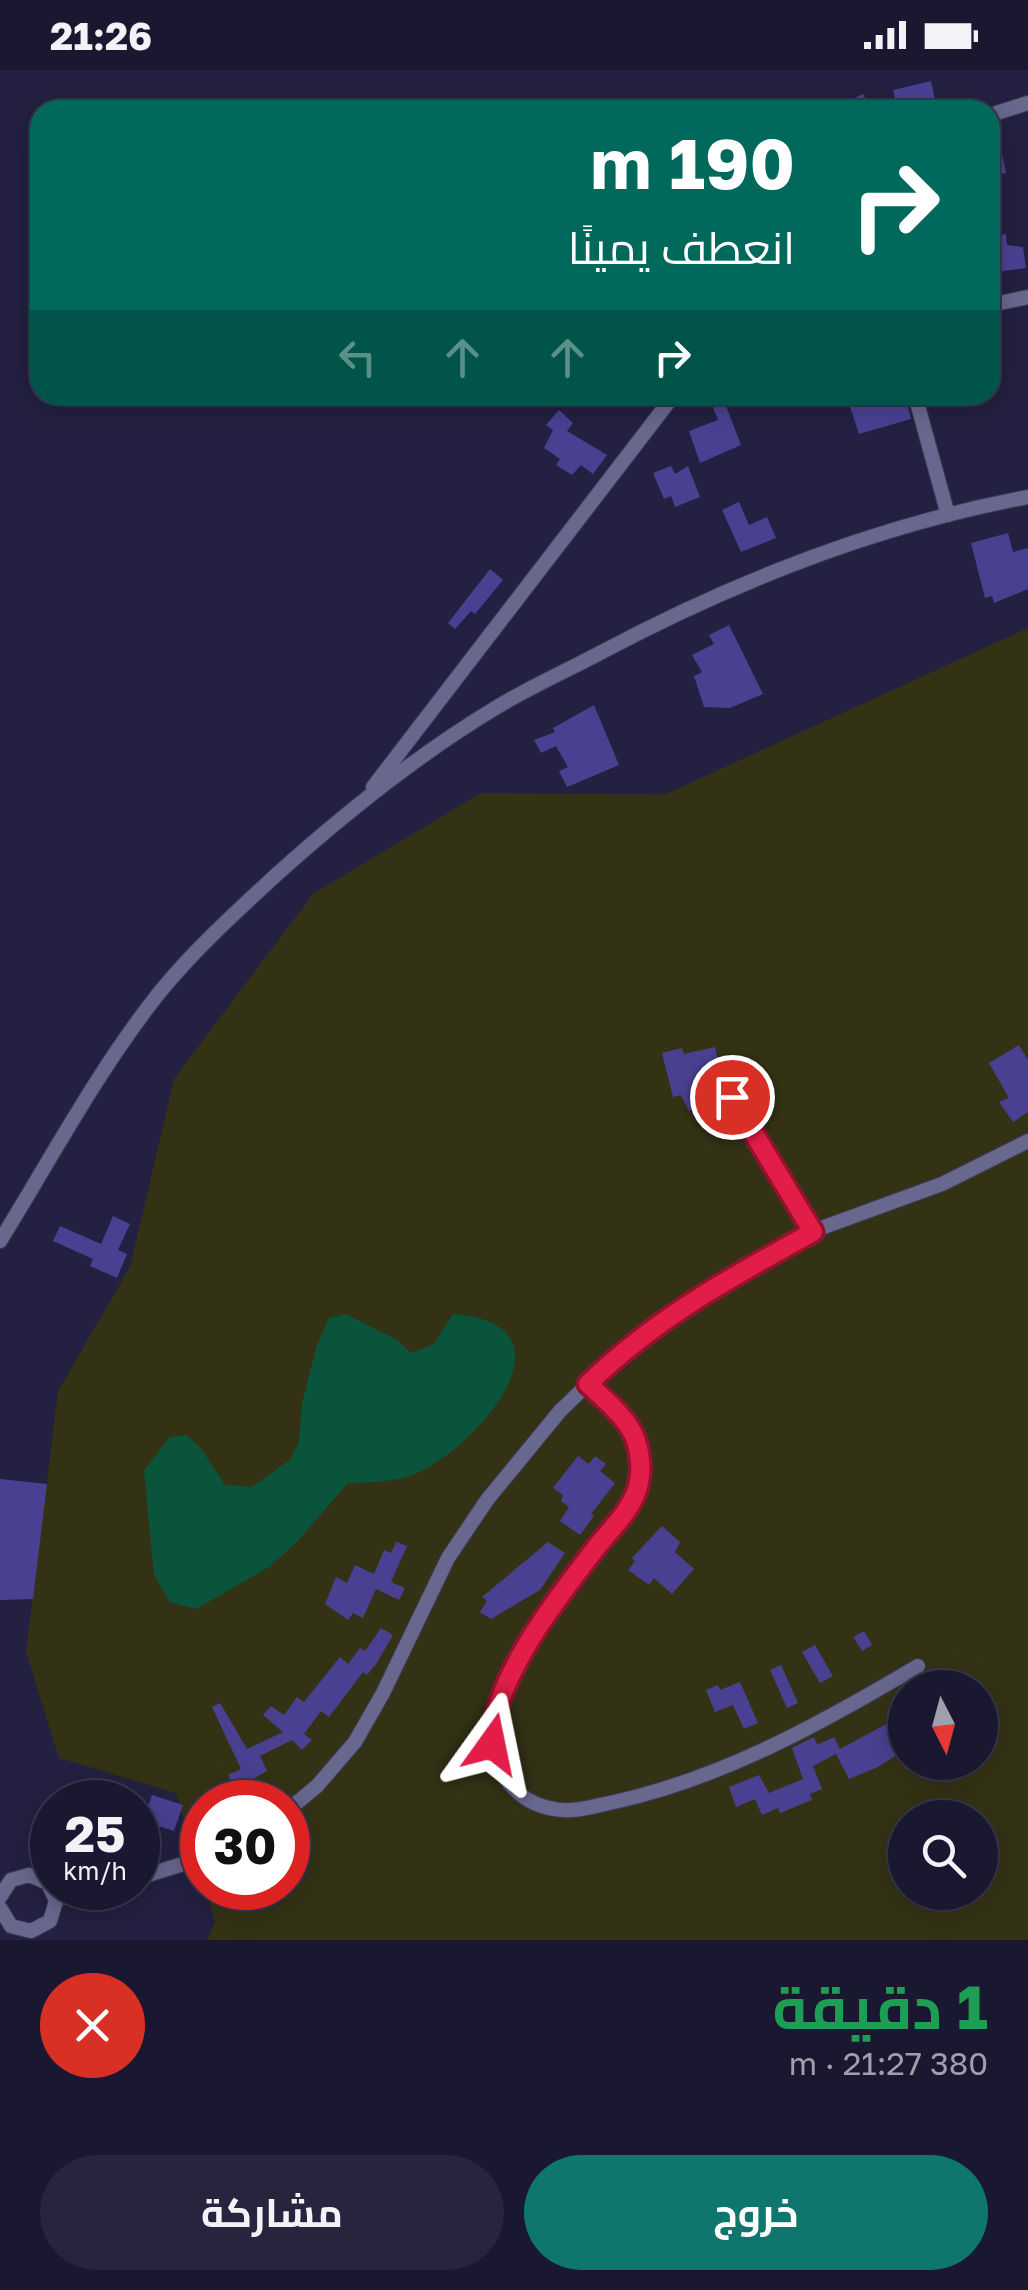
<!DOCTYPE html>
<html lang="ar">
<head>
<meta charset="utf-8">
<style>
  body { margin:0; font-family:"Golos Text",Cairo,sans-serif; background:#27253d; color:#f1f3f6; direction:rtl; height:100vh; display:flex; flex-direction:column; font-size:38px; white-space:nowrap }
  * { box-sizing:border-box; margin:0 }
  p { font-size:32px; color:#9fa0ab }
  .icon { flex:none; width:55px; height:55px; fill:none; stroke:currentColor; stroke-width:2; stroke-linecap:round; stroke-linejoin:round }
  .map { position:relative; height:1870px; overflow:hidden; direction:ltr }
  .side { display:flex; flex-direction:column; background:#1a1831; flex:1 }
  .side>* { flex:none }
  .banner { position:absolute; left:30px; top:30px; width:970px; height:305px; border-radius:30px; box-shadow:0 5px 25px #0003,0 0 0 2px #38374d; direction:rtl; background:#00695c; color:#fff; overflow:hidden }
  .needle { width:65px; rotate:174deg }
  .buttons { position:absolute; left:888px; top:1600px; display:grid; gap:20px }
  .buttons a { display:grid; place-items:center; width:110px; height:110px; border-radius:50%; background:#1a1831; box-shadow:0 5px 25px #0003,0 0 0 2px #38374d; font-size:50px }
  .speed { position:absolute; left:30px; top:1710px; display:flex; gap:20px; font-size:50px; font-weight:700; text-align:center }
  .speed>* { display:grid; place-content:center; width:130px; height:130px; border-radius:50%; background:#1a1831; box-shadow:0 5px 25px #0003,0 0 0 2px #38374d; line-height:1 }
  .speed small { font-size:25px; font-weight:400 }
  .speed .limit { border:15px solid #d22; background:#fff; color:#111 }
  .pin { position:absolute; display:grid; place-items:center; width:85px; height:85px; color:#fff; margin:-42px; border:5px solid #fff; border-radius:50%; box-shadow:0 2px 10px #0007 }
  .me { position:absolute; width:110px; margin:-55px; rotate:12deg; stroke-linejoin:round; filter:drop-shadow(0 0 8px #0008) }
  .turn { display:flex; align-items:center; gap:35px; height:210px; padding:0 40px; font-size:45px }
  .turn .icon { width:130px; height:130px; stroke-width:2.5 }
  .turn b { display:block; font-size:70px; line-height:85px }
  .lanes { display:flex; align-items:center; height:95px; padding:0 40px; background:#0003; justify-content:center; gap:50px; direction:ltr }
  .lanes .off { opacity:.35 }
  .round { display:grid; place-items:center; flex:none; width:105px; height:105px; border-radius:52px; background:#27253d }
  .head { display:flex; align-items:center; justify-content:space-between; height:170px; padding:0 40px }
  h1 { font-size:60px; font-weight:700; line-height:75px; color:#1e9e55 }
  .action { display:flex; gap:20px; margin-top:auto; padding:20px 40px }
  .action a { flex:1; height:115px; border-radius:60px; background:#0f766e; color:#fff; font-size:40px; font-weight:700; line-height:115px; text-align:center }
  .action a+a { background:#27253d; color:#f1f3f6 }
  .status { display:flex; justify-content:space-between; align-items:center; height:70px; padding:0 50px; background:#1a1831; direction:ltr }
  .status svg { height:28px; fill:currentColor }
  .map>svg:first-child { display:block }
</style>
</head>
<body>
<div class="status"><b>21:26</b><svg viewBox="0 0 49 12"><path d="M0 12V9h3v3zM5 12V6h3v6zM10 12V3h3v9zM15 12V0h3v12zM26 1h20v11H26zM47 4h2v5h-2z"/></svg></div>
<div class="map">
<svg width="1028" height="1870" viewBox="0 0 1028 1870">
  <rect width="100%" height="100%" fill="#232041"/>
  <path fill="#343215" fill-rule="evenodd" d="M 1028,558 L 1028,1870 L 207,1870 L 215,1852 L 205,1818 L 288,1818 L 288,1732 L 202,1732 L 202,1810 L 176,1723 L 59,1688 L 26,1582 L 58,1321 L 130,1197 L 174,1009 L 313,824 L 481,723 L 666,724 ZM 905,1618 L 980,1618 L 980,1692 L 905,1692 ZM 905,1748 L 980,1748 L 980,1822 L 905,1822 Z"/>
  <path fill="#0b543c" d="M 346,1244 L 397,1270 L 411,1283 L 434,1274 L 453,1244 C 583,1254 478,1377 415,1404 C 396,1412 368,1412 347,1414 L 297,1472 L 269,1497 L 196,1539 L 170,1532 L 154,1505 L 144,1401 L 170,1367 L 186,1365 L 200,1377 L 225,1415 L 252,1417 L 290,1390 L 299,1372 L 302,1333 L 317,1275 L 329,1248 Z"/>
  <path fill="#4a4092" d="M 931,11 L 935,29 L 897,38 L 893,20 Z
    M 863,24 L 871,40 L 829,40 Z
    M 996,54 L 1006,103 L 990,106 L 990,55 Z
    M 1006,164 L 1007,175 L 1023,177 L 1026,198 L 990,203 L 990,167 Z
    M 846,325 L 905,325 L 911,349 L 859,364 Z
    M 723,328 L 741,375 L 700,393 L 689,361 L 718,350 L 711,332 Z
    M 559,340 L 573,353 L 567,361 L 607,385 L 593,404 L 581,395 L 572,405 L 556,395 L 560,389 L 544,378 L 553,360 L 546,355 Z
    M 671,396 L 675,404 L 688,396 L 700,427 L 675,437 L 671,426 L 664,429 L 653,403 Z
    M 739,432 L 749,455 L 767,447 L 776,468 L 741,482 L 722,440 Z
    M 1008,463 L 1013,482 L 1028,478 L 1028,519 L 994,533 L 992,526 L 985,528 L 971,473 Z
    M 490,499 L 503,510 L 475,544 L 471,541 L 455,559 L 448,553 Z
    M 729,555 L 763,624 L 730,638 L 704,637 L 694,606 L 702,602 L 692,585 L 714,574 L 709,565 Z
    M 594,635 L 619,695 L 567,717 L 559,701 L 568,697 L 556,676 L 541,683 L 534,670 L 555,662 L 553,658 Z
    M 1019,975 L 1028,990 L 1028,1042 L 1013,1052 L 999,1032 L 1009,1028 L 989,993 Z
    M 715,977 L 719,994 L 710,995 L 721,1025 L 689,1041 L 681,1025 L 673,1027 L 662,983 L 682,978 L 684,984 Z
    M 113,1146 L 130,1154 L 118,1180 L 127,1184 L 117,1208 L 90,1196 L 93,1189 L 53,1171 L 60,1156 L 101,1174 Z
    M 578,1386 L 589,1394 L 595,1386 L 606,1394 L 600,1401 L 615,1413 L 591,1444 L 594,1446 L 580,1465 L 560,1451 L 569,1437 L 561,1431 L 563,1425 L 553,1418 Z
    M 0,1409 L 47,1414 L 33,1529 L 0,1530 Z
    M 662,1456 L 680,1472 L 675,1482 L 694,1499 L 672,1524 L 654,1508 L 649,1515 L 628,1500 L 635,1491 L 632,1488 Z
    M 396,1472 L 407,1476 L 391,1512 L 405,1518 L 399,1530 L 376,1519 L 363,1548 L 353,1543 L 348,1550 L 325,1534 L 336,1507 L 347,1513 L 355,1495 L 374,1504 L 384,1480 L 391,1483 Z
    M 548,1472 L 565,1483 L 540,1520 L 491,1549 L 480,1542 L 487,1531 L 482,1527 Z
    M 381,1558 L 393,1565 L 376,1594 L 367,1605 L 363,1602 L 329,1647 L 321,1641 L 304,1664 L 312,1670 L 302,1680 L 292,1670 L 260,1686 L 267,1701 L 249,1711 L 258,1732 L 241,1732 L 228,1705 L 241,1699 L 212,1637 L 220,1633 L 247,1679 L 283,1662 L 263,1645 L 271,1636 L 284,1645 L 297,1627 L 304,1632 L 340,1587 L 348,1594 L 360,1578 L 365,1581 Z
    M 864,1561 L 872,1575 L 862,1581 L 853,1567 Z
    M 815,1575 L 833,1606 L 820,1613 L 802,1582 Z
    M 781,1595 L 798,1633 L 787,1638 L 770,1600 Z
    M 740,1612 L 758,1653 L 744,1659 L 733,1635 L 715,1642 L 706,1620 L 718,1615 L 720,1620 Z
    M 905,1644 L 905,1680 L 878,1697 L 849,1709 L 836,1684 L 813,1696 L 822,1719 L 810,1724 L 812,1730 L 780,1743 L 778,1738 L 762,1745 L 755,1729 L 736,1737 L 729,1717 L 759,1705 L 769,1723 L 803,1709 L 792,1678 L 814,1667 L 817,1675 L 834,1667 L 840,1679 Z
    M 152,1725 L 183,1735 L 174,1761 L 143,1751 Z"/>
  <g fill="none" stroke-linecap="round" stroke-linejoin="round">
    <g stroke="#3e3b57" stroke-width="16">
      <path id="street" d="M 990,45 L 1028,33
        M 990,235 L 1028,227
        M 915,325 L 948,445
        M 373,717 L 674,325
        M 733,1027 L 813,1161
        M 0,1171 C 52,1087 98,1000 159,923 C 194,880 235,843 276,805 C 345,743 417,685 497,637 C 530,617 564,602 598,584 C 733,512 877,455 1028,427
        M 587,1314 C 618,1342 649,1371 638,1417 C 632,1441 611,1460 596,1479 C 560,1526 513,1584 496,1641 C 489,1667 492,1691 509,1713 C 520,1727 536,1736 554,1739 C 574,1743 594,1736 614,1732 C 723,1708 822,1653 918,1596
        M 288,1740 L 317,1716 L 355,1672 L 383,1623 L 448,1488 L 487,1430 L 560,1341 L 614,1289 L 688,1232 L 813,1161 L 942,1114 L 1028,1071
        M 138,1808 L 202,1788
        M 0,1827 L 11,1810 L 29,1805 L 48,1813 L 56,1831 L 50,1851 L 31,1861 L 11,1856 L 0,1838
        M 56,1829 L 99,1818"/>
    </g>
    <use href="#street" stroke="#68678e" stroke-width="14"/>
  </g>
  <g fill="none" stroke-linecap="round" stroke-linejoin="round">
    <g stroke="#92132f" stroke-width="25">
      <path id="route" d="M 492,1674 C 491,1610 561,1523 599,1474 C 612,1458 627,1444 635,1425 C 644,1405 641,1376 630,1358 C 619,1341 602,1327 588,1314 C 657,1247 730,1208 813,1162 L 732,1027"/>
    </g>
    <use href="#route" stroke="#e11d48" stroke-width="18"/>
  </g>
</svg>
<div class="buttons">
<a><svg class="needle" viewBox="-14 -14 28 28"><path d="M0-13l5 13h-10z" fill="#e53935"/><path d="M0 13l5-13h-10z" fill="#9fa0ab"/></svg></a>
<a><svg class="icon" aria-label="search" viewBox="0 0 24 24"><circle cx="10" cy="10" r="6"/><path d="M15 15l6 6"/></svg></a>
</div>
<div class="speed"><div>25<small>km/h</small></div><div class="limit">30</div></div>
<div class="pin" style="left:732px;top:1027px;background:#d93025"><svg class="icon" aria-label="arrive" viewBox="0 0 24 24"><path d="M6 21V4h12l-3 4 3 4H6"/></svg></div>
<svg class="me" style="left:492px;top:1674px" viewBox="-20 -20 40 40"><path d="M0-17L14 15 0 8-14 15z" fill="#e11d48" stroke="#fff" stroke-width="4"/></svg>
<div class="banner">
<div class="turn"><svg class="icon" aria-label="right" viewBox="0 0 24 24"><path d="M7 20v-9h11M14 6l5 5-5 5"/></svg><div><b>190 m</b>انعطف يمينًا</div></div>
<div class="lanes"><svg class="icon off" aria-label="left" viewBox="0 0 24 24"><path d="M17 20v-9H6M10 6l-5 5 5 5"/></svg><svg class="icon off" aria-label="ahead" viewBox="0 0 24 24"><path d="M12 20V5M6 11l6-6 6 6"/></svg><svg class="icon off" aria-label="ahead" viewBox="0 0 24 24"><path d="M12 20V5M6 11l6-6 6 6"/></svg><svg class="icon" aria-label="right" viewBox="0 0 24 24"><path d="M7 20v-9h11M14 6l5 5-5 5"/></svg></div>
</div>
</div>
<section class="side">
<div class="head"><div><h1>1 دقيقة</h1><p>380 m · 21:27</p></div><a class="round" style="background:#d93025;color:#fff"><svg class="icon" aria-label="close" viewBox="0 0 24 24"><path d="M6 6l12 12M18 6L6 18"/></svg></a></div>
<div class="action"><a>خروج</a><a>مشاركة</a></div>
</section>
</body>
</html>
